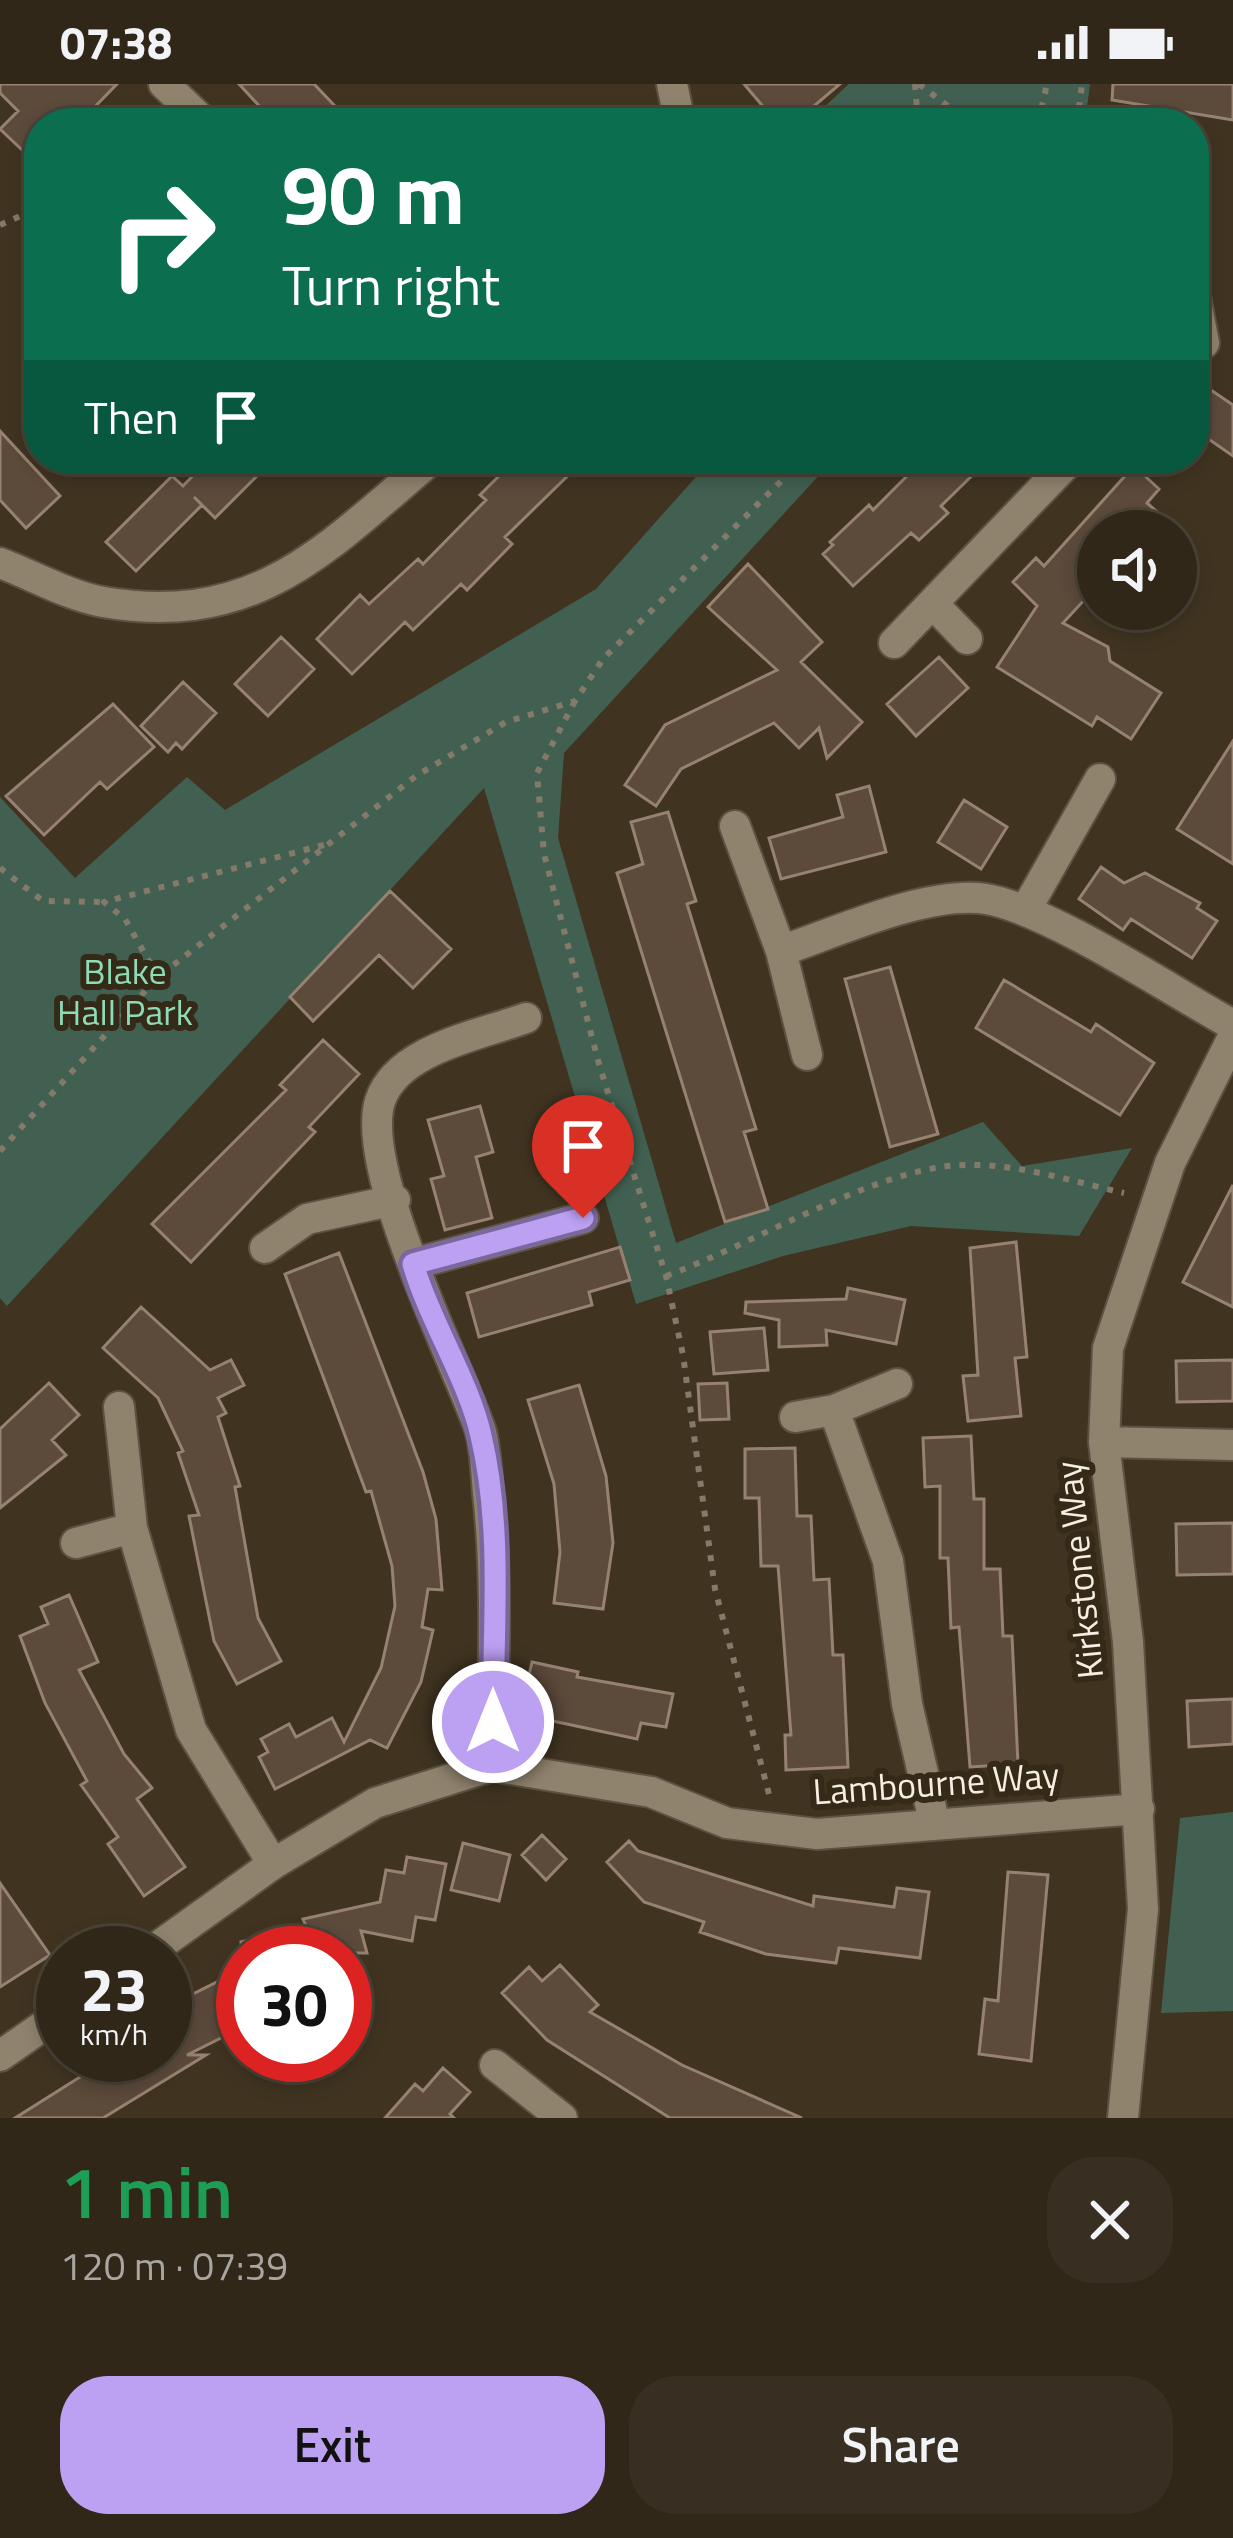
<!DOCTYPE html>
<html lang="en">
<head>
<meta charset="utf-8">
<style>
  body { margin:0; font-family:"Titillium Web",sans-serif; background:#382f22; color:#f1f3f6; height:100vh; display:flex; flex-direction:column; font-size:45px; white-space:nowrap }
  * { box-sizing:border-box; margin:0 }
  p { font-size:39px; color:#a8a5a2 }
  .icon { flex:none; width:66px; height:66px; fill:none; stroke:currentColor; stroke-width:2; stroke-linecap:round; stroke-linejoin:round }
  .map { position:relative; height:2034px; overflow:hidden }
  .side { display:flex; flex-direction:column; background:#302719; flex:1 }
  .side>* { flex:none }
  .banner { position:absolute; left:24px; top:24px; width:1185px; height:366px; border-radius:48px; box-shadow:0 6px 18px #0003,0 0 0 3px #4b4438; background:#0b6e4f; color:#fff; overflow:hidden }
  .buttons { position:absolute; left:1077px; top:426px; display:grid; gap:24px }
  .buttons a { display:grid; place-items:center; width:120px; height:120px; border-radius:50%; background:#302719; box-shadow:0 6px 18px #0003,0 0 0 3px #4b4438; font-size:60px }
  .speed { position:absolute; left:36px; top:1842px; display:flex; gap:24px; font-size:60px; font-weight:700; text-align:center }
  .speed>* { display:grid; place-content:center; width:156px; height:156px; border-radius:50%; background:#302719; box-shadow:0 6px 18px #0003,0 0 0 3px #4b4438; line-height:1 }
  .speed small { font-size:30px; font-weight:400 }
  .speed .limit { border:18px solid #d22; background:#fff; color:#111 }
  .pin { position:absolute; display:grid; place-items:center; width:102px; height:102px; color:#fff; margin:-123px -51px; border-radius:50% 50% 50% 0; rotate:-45deg; box-shadow:0 0 12px #0007 }
  .pin .icon { rotate:45deg }
  .me { position:absolute; width:132px; margin:-66px; rotate:0deg; stroke-linejoin:round; filter:drop-shadow(0 0 9px #0008) }
  .turn { display:flex; align-items:center; gap:42px; height:252px; padding:0 60px; font-size:54px }
  .turn .icon { width:156px; height:156px; stroke-width:2.5 }
  .turn b { display:block; font-size:84px; line-height:102px }
  .then { display:flex; align-items:center; height:114px; padding:0 60px; background:#0003; gap:24px; font-size:45px }
  .round { display:grid; place-items:center; flex:none; width:126px; height:126px; border-radius:48px; background:#382f22 }
  .summary { display:flex; align-items:center; justify-content:space-between; height:204px; padding:0 60px }
  h1 { font-size:72px; font-weight:600; line-height:90px; color:#1e9e55 }
  .cta { display:flex; gap:24px; margin-top:auto; padding:24px 60px }
  .cta a { flex:1; height:138px; border-radius:48px; background:#bca0f2; color:#111; font-size:48px; font-weight:600; line-height:138px; text-align:center }
  .cta a+a { background:#382f22; color:#f1f3f6 }
  .status { display:flex; justify-content:space-between; align-items:center; height:84px; padding:0 60px; background:#302719; direction:ltr }
  .status svg { height:33px; fill:currentColor }
  .map>svg:first-child { display:block }
</style>
</head>
<body>
<div class="status"><b>07:38</b><svg viewBox="0 0 49 12"><path d="M0 12V9h3v3zM5 12V6h3v6zM10 12V3h3v9zM15 12V0h3v12zM26 1h20v11H26zM47 4h2v5h-2z"/></svg></div>
<div class="map">
<svg width="1233" height="2034" viewBox="0 0 1233 2034">
  <rect width="100%" height="100%" fill="#403421"/>
  <path fill="#426051" d="M 849,0 L 1090,0 L 1085,39 L 807,39 Z
    M 712,375 L 834,375 L 564,669 L 558,754 L 676,1159 L 983,1038 L 1022,1082 L 1132,1064 L 1079,1152 L 911,1142 L 783,1172 L 636,1220 L 484,704 L 7,1222 L 0,1214 L 0,713 L 75,794 L 187,693 L 225,726 L 596,505 Z
    M 1233,1728 L 1233,1927 L 1161,1929 L 1180,1734 Z"/>
  <path fill="#5c4a3b" stroke="#978272" stroke-width="3" d="M 0,0 L 117,0 L 79,39 L 39,39 L 39,82 L 0,45 L 18,27 L 0,9 Z
    M 239,0 L 314,0 L 351,39 L 275,39 Z
    M 744,0 L 840,0 L 794,39 L 777,39 Z
    M 1113,0 L 1233,0 L 1233,36 L 1112,16 Z
    M 1205,302 L 1233,321 L 1233,372 L 1194,345 L 1194,318 Z
    M 0,347 L 60,412 L 26,444 L 0,416 Z
    M 209,375 L 274,375 L 215,434 L 194,413 L 202,421 L 136,487 L 106,458 L 172,392 L 183,402 Z
    M 516,375 L 585,375 L 505,453 L 512,460 L 467,506 L 461,500 L 413,546 L 405,538 L 352,590 L 317,555 L 360,511 L 369,520 L 418,475 L 423,480 L 486,416 L 480,411 Z
    M 924,375 L 989,375 L 941,422 L 948,429 L 919,456 L 911,449 L 853,502 L 823,470 L 833,461 L 830,458 L 869,421 L 873,426 Z
    M 1134,382 L 1159,405 L 1147,419 L 1179,447 L 1098,447 L 1098,501 L 1063,539 L 1108,563 L 1110,577 L 1161,609 L 1131,655 L 1097,633 L 1092,642 L 997,583 L 1037,522 L 1013,498 L 1036,474 L 1044,482 Z
    M 748,480 L 822,558 L 801,578 L 862,638 L 827,674 L 819,644 L 799,664 L 774,639 L 681,685 L 656,722 L 625,701 L 665,641 L 777,586 L 708,523 Z
    M 281,553 L 314,585 L 268,632 L 235,600 Z
    M 939,573 L 968,604 L 916,652 L 887,620 Z
    M 183,598 L 216,629 L 182,665 L 176,659 L 168,668 L 141,642 Z
    M 113,620 L 154,663 L 107,705 L 100,698 L 44,751 L 6,712 Z
    M 1233,657 L 1233,780 L 1177,745 Z
    M 869,702 L 886,768 L 781,795 L 769,754 L 843,733 L 837,711 Z
    M 964,716 L 1007,743 L 981,785 L 938,758 Z
    M 668,728 L 696,817 L 687,820 L 756,1045 L 744,1048 L 768,1125 L 725,1138 L 617,789 L 643,780 L 631,738 Z
    M 1101,783 L 1124,799 L 1145,789 L 1200,819 L 1197,824 L 1217,837 L 1192,874 L 1131,835 L 1123,846 L 1079,815 Z
    M 390,807 L 451,865 L 413,904 L 379,871 L 313,937 L 290,913 Z
    M 890,883 L 938,1050 L 890,1063 L 845,895 Z
    M 1004,896 L 1091,948 L 1096,940 L 1154,979 L 1120,1031 L 976,944 Z
    M 323,956 L 359,990 L 309,1043 L 315,1048 L 191,1178 L 152,1140 L 286,1006 L 280,1001 Z
    M 480,1022 L 493,1068 L 476,1073 L 492,1134 L 445,1146 L 431,1095 L 444,1092 L 428,1036 Z
    M 586,1049 L 596,1082 L 549,1096 L 540,1063 Z
    M 1233,1101 L 1233,1223 L 1183,1198 Z
    M 1016,1158 L 1027,1273 L 1015,1274 L 1021,1332 L 968,1337 L 963,1292 L 978,1291 L 970,1164 Z
    M 620,1163 L 630,1196 L 589,1208 L 592,1221 L 479,1253 L 467,1209 Z
    M 339,1169 L 423,1388 L 436,1435 L 442,1506 L 428,1505 L 422,1543 L 433,1546 L 421,1598 L 387,1664 L 370,1656 L 275,1705 L 259,1673 L 268,1668 L 261,1655 L 289,1640 L 296,1653 L 332,1634 L 344,1658 L 381,1584 L 395,1522 L 392,1482 L 371,1407 L 366,1408 L 285,1190 Z
    M 848,1204 L 905,1216 L 896,1260 L 826,1246 L 827,1261 L 779,1263 L 779,1236 L 745,1229 L 746,1218 L 846,1215 Z
    M 141,1223 L 210,1286 L 231,1276 L 244,1301 L 218,1314 L 226,1329 L 218,1333 L 240,1402 L 235,1403 L 258,1534 L 281,1577 L 237,1600 L 214,1557 L 189,1432 L 199,1431 L 178,1369 L 183,1367 L 158,1314 L 103,1264 Z
    M 764,1244 L 768,1286 L 714,1290 L 710,1248 Z
    M 1233,1276 L 1233,1317 L 1177,1318 L 1176,1277 Z
    M 49,1299 L 79,1331 L 52,1356 L 66,1371 L 0,1424 L 0,1345 Z
    M 727,1299 L 729,1335 L 700,1336 L 698,1300 Z
    M 579,1301 L 606,1392 L 613,1459 L 603,1525 L 554,1519 L 560,1468 L 554,1400 L 528,1316 Z
    M 971,1352 L 974,1415 L 984,1415 L 984,1485 L 1000,1485 L 1003,1552 L 1012,1552 L 1018,1680 L 970,1683 L 959,1543 L 951,1544 L 948,1474 L 940,1474 L 940,1402 L 925,1403 L 923,1354 Z
    M 795,1364 L 797,1432 L 811,1432 L 814,1496 L 829,1495 L 833,1571 L 843,1571 L 848,1683 L 786,1686 L 785,1651 L 791,1651 L 778,1482 L 761,1482 L 759,1414 L 745,1414 L 745,1365 Z
    M 1233,1439 L 1233,1490 L 1177,1491 L 1176,1440 Z
    M 69,1511 L 98,1578 L 79,1586 L 124,1670 L 152,1704 L 137,1715 L 185,1783 L 144,1812 L 108,1760 L 118,1753 L 81,1701 L 87,1697 L 45,1619 L 20,1552 L 48,1540 L 41,1523 Z
    M 532,1578 L 578,1588 L 577,1593 L 673,1610 L 666,1643 L 641,1639 L 637,1655 L 520,1630 Z
    M 1233,1615 L 1233,1660 L 1189,1663 L 1187,1617 Z
    M 542,1751 L 566,1775 L 546,1796 L 522,1771 Z
    M 629,1757 L 638,1767 L 813,1822 L 814,1812 L 894,1823 L 897,1804 L 929,1808 L 920,1874 L 839,1864 L 836,1879 L 766,1870 L 700,1848 L 704,1838 L 644,1818 L 607,1778 Z
    M 463,1759 L 510,1771 L 499,1817 L 451,1806 Z
    M 407,1773 L 446,1780 L 435,1836 L 416,1833 L 412,1857 L 361,1847 L 367,1869 L 242,1869 L 241,1858 L 306,1842 L 303,1835 L 380,1818 L 386,1786 L 404,1789 Z
    M 1008,1788 L 1048,1791 L 1031,1977 L 979,1970 L 985,1915 L 998,1917 Z
    M 0,1799 L 50,1871 L 0,1903 Z
    M 560,1881 L 598,1921 L 590,1928 L 682,1981 L 802,2034 L 670,2034 L 547,1956 L 502,1909 L 529,1883 L 542,1897 Z
    M 243,1885 L 243,1943 L 187,1971 L 206,1971 L 103,2034 L 15,2034 L 115,1971 L 165,1971 L 165,1933 L 178,1925 L 175,1919 Z
    M 443,1984 L 470,2008 L 450,2030 L 454,2034 L 385,2034 L 415,2000 L 423,2007 Z"/>
  <g fill="none" stroke-linecap="round" stroke-linejoin="round">
    <g stroke="#5c5242" stroke-width="34">
      <path id="minor" d="M 164,0 L 205,39
        M 672,0 L 680,39
        M 1194,207 L 1204,259
        M 0,479 C 32,491 69,512 103,518 C 257,544 325,465 432,375
        M 935,522 L 967,555
        M 894,559 L 1071,375
        M 735,742 L 781,867 L 807,971
        M 1025,827 L 1100,695
        M 781,867 C 837,848 928,806 986,815 C 1048,825 1173,908 1233,941
        M 265,1164 L 307,1135 L 395,1116
        M 413,1180 L 583,1134
        M 119,1323 L 132,1444 L 191,1646 L 273,1780
        M 834,1326 L 888,1477 L 907,1620 L 934,1737
        M 795,1333 L 834,1326 L 897,1300
        M 1104,1358 L 1233,1361
        M 76,1459 L 132,1444
        M 492,1682 C 493,1591 498,1499 488,1409 C 486,1388 486,1365 480,1345 C 455,1276 359,1084 380,1017 C 397,965 480,951 526,934
        M 149,1869 L 273,1780 L 375,1719 L 492,1682 L 651,1708 L 727,1739 L 817,1750 L 1139,1725
        M 0,1972 L 63,1928
        M 495,1981 L 562,2034
        M 1123,2034 L 1143,1825 L 1128,1558 L 1104,1358 L 1108,1264 L 1170,1079 L 1233,953"/>
    </g>
    <path stroke="#847a6a" stroke-width="6" stroke-dasharray="6 9" stroke-linecap="butt" d="M 915,0 L 918,39
      M 919,0 L 966,36 L 1041,32 L 1051,39
      M 1038,39 L 1047,0
      M 1077,39 L 1082,0
      M 0,141 L 39,124
      M 575,617 L 537,689 L 544,770 L 599,980 L 666,1192 L 683,1271 L 715,1505 L 770,1714
      M 0,784 L 43,817 L 104,818
      M 158,893 L 125,835 L 104,818 L 324,761
      M 0,1067 L 158,893 L 416,692 L 506,638 L 575,617 L 603,575 L 803,375
      M 666,1192 C 748,1162 859,1095 941,1083 C 1002,1074 1066,1096 1124,1109"/>
    <use href="#minor" stroke="#90836e" stroke-width="30"/>
  </g>
  <g fill="none" stroke-linecap="round" stroke-linejoin="round">
    <g stroke="#7a689d" stroke-width="30">
      <path id="route" d="M 493,1638 C 493,1545 503,1444 481,1352 C 469,1297 430,1238 413,1180 L 583,1134"/>
    </g>
    <use href="#route" stroke="#bca0f2" stroke-width="21"/>
  </g>
  <g text-anchor="middle" stroke-width="12" stroke-linejoin="round" paint-order="stroke">
    <g font-size="36" fill="#8ddcb6" stroke="#352a17">
      <text x="125" y="900">Blake<tspan x="125" dy="41">Hall Park</tspan></text>
    </g>
    <g font-size="36" fill="#f6eee3" stroke="#352a17">
      <text transform="translate(1079 1486) rotate(-96)" y="13">Kirkstone Way</text>
      <text transform="translate(936 1699) rotate(-4)" y="13">Lambourne Way</text>
    </g>
  </g>
</svg>
<div class="buttons">
<a><svg class="icon" aria-label="sound" viewBox="0 0 24 24"><path d="M4 9h4l5-4v14l-5-4H4zM17 9q2 3 0 6"/></svg></a>
</div>
<div class="speed"><div>23<small>km/h</small></div><div class="limit">30</div></div>
<div class="pin" style="left:583px;top:1134px;background:#d93025"><svg class="icon" aria-label="arrive" viewBox="0 0 24 24"><path d="M6 21V4h12l-3 4 3 4H6"/></svg></div>
<svg class="me" style="left:493px;top:1638px" viewBox="-20 -20 40 40"><circle r="17" fill="#bca0f2" stroke="#fff" stroke-width="3"/><path d="M0-11L8 9 0 5-8 9z" fill="#fff"/></svg>
<div class="banner">
<div class="turn"><svg class="icon" aria-label="right" viewBox="0 0 24 24"><path d="M7 20v-9h11M14 6l5 5-5 5"/></svg><div><b>90 m</b>Turn right</div></div>
<div class="then">Then<svg class="icon" aria-label="arrive" viewBox="0 0 24 24"><path d="M6 21V4h12l-3 4 3 4H6"/></svg></div>
</div>
</div>
<section class="side">
<div class="summary"><div><h1>1 min</h1><p>120 m · 07:39</p></div><a class="round"><svg class="icon" aria-label="close" viewBox="0 0 24 24"><path d="M6 6l12 12M18 6L6 18"/></svg></a></div>
<div class="cta"><a>Exit</a><a>Share</a></div>
</section>
</body>
</html>
